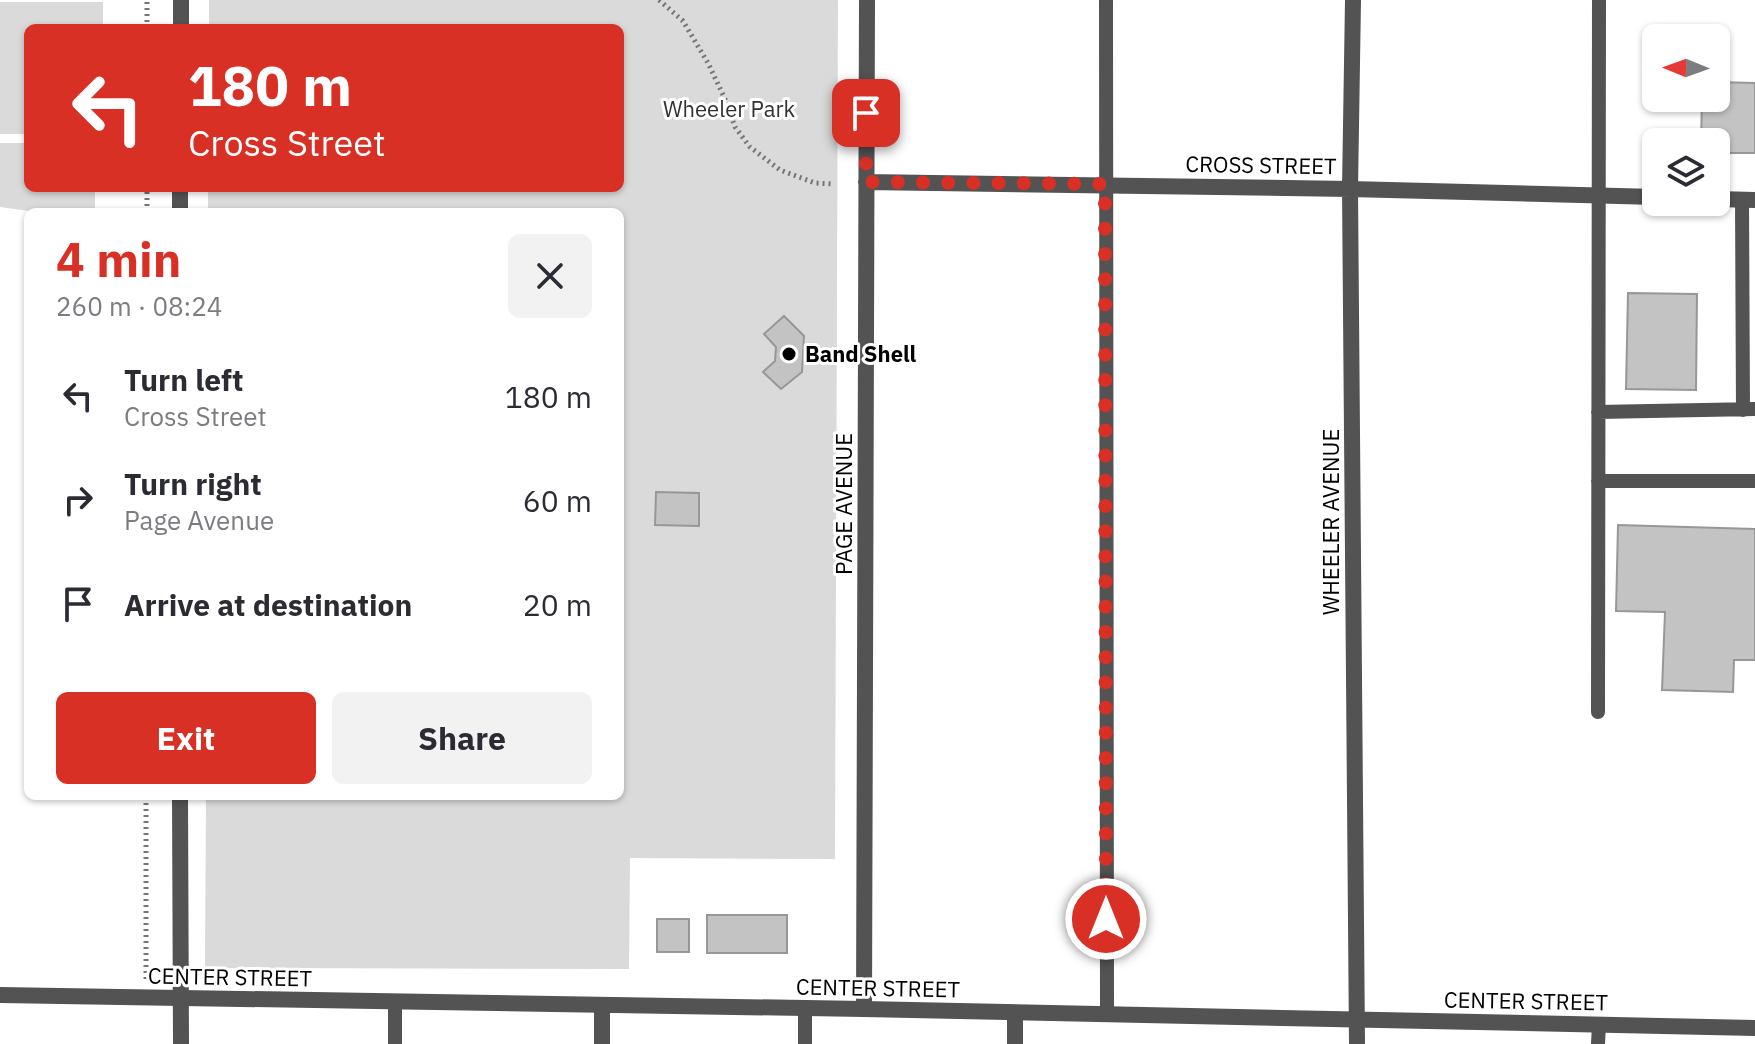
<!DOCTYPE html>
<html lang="en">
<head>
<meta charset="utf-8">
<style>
  body { margin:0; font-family:"IBM Plex Sans",sans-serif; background:#f2f2f3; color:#2b2b33; height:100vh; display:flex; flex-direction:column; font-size:30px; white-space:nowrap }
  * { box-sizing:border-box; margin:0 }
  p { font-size:26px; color:#7c7c81 }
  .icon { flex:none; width:44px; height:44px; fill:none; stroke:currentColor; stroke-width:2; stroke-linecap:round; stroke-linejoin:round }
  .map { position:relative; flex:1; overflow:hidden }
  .sheet { position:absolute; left:24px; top:208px; width:600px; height:592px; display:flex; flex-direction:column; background:#fff; border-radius:12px; box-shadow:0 2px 6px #0004 }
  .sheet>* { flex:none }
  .top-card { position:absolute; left:24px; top:24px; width:600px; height:168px; border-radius:12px; box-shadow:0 2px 6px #0004; background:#d93025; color:#fff; overflow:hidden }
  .needle { width:52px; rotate:271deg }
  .buttons { position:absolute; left:1642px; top:24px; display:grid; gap:16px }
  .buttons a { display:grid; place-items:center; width:88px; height:88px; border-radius:12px; background:#fff; box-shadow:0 2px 6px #0004; font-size:40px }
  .pin { position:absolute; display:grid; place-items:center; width:68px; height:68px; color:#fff; margin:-34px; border-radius:16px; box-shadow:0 4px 12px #0006 }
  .me { position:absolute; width:88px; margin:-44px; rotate:0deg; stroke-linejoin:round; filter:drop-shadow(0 0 6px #0008) }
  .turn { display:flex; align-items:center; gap:28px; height:168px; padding:0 32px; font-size:36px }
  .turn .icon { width:104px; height:104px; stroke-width:2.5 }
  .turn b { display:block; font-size:56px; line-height:68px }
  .round { display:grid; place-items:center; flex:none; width:84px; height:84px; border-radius:12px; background:#f2f2f3 }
  .head { display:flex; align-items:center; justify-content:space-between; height:136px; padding:0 32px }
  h1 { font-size:48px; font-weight:800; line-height:60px; color:#d93025 }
  .cta { display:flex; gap:16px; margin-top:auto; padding:16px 32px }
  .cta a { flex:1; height:92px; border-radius:12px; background:#d93025; color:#fff; font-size:32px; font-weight:800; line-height:92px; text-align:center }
  .cta a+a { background:#f2f2f3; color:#2b2b33 }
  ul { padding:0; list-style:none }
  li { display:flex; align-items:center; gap:24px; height:104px; padding:0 32px }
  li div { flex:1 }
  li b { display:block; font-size:30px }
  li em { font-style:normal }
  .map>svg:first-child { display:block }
</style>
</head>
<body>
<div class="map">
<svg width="1755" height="1044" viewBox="0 0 1755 1044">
  <rect width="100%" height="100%" fill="#fff"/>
  <path fill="#dadada" d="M 209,0 L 838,0 L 835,859 L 630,858 L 629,969 L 205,968 L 206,796 L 620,796 L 620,212 L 208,212 L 208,188 L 620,188 L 620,28 L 209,28 Z
    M 0,2 L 103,2 L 103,28 L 28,28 L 28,134 L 0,134 Z
    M 0,143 L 28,143 L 28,188 L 95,188 L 95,212 L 36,212 L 0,207 Z"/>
  <path fill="#c3c3c3" stroke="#979797" stroke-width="2" d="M 1716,82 L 1755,83 L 1755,153 L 1716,153 L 1716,142 L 1701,142 L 1702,98 L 1716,98 Z
    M 1628,293 L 1697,294 L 1696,390 L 1626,389 Z
    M 784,316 L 804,336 L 802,372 L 781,389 L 763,372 L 775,361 L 776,347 L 764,334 Z
    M 656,492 L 699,493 L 699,526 L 655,525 Z
    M 1618,525 L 1755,529 L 1755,660 L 1734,660 L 1733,692 L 1662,690 L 1665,612 L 1616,611 Z
    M 707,915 L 787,915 L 787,953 L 707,953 Z
    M 657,919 L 689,919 L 689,952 L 657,952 Z"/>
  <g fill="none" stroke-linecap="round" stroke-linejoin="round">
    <path stroke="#757575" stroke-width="5" stroke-dasharray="2 4" stroke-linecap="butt" d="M 659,0 L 683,21 L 708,63 L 725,99 L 735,127 L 750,147 L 780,170 L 815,183 L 834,184
      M 147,28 L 147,0
      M 147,212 L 147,188
      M 146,979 L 146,796"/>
    <path stroke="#535353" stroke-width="14" d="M 1106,0 L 1107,1014
      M 1742,199 L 1743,410
      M 1598,412 L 1755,409
      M 1598,481 L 1755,481
      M 1598,712 L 1599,0
      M 395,1044 L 395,1002
      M 805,1044 L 805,1008
      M 1598,1044 L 1599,1024"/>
    <path stroke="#535353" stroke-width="16" d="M 1353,0 L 1350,189 L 1357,1044
      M 181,28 L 181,0
      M 866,182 L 1350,189 L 1656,197
      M 1716,199 L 1755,200
      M 180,212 L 180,188
      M 180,796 L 181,1044
      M 864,1009 L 867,0
      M 602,1044 L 602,1005
      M 1015,1044 L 1015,1013"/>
    <path stroke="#535353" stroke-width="16" d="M 0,995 L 864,1009 L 1755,1028"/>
  </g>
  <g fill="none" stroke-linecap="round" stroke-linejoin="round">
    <path stroke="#d93025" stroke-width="14" stroke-dasharray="0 25.2" d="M 866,113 L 866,182 L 1105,184 L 1106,919"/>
  </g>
  <circle fill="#000" stroke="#fff" stroke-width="3" cx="789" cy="354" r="8"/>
  <g text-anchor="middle" stroke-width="6" stroke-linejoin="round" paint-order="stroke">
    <g font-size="22" fill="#313131" stroke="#fff">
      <text x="729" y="117">Wheeler Park</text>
    </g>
    <g font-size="22" fill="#000" stroke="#fff">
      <text transform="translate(1261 165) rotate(1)" y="8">CROSS STREET</text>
      <text transform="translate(844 504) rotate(-90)" y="8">PAGE AVENUE</text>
      <text transform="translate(1331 522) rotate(-90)" y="8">WHEELER AVENUE</text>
      <text transform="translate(230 977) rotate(1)" y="8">CENTER STREET</text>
      <text transform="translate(878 988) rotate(1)" y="8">CENTER STREET</text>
      <text transform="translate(1526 1001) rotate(1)" y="8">CENTER STREET</text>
    </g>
    <g font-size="22" font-weight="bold" fill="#000" stroke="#fff" text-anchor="start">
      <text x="805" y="362">Band Shell</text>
    </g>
  </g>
</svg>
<div class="buttons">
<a><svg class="needle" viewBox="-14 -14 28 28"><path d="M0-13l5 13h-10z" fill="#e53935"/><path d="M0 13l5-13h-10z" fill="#7c7c81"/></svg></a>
<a><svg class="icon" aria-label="layers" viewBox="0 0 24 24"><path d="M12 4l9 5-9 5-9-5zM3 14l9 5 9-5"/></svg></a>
</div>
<div class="pin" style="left:866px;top:113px;background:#d93025"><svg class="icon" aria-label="arrive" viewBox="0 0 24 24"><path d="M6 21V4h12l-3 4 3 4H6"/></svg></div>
<svg class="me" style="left:1106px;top:919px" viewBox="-20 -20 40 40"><circle r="17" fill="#d93025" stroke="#fff" stroke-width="3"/><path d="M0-11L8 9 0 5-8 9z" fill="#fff"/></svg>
<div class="top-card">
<div class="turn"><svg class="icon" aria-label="left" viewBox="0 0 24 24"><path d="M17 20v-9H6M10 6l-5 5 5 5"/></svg><div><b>180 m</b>Cross Street</div></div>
</div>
<section class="sheet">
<div class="head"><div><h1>4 min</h1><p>260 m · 08:24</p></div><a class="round"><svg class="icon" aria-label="close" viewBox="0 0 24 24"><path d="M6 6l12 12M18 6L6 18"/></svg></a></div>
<ul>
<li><svg class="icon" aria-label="left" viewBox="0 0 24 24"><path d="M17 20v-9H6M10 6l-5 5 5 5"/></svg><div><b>Turn left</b><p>Cross Street</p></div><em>180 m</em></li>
<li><svg class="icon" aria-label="right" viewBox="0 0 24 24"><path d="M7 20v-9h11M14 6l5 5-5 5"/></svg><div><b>Turn right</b><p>Page Avenue</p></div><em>60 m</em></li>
<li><svg class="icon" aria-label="arrive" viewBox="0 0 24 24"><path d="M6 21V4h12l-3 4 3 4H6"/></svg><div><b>Arrive at destination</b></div><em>20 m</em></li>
</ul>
<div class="cta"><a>Exit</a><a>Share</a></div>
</section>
</div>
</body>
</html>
